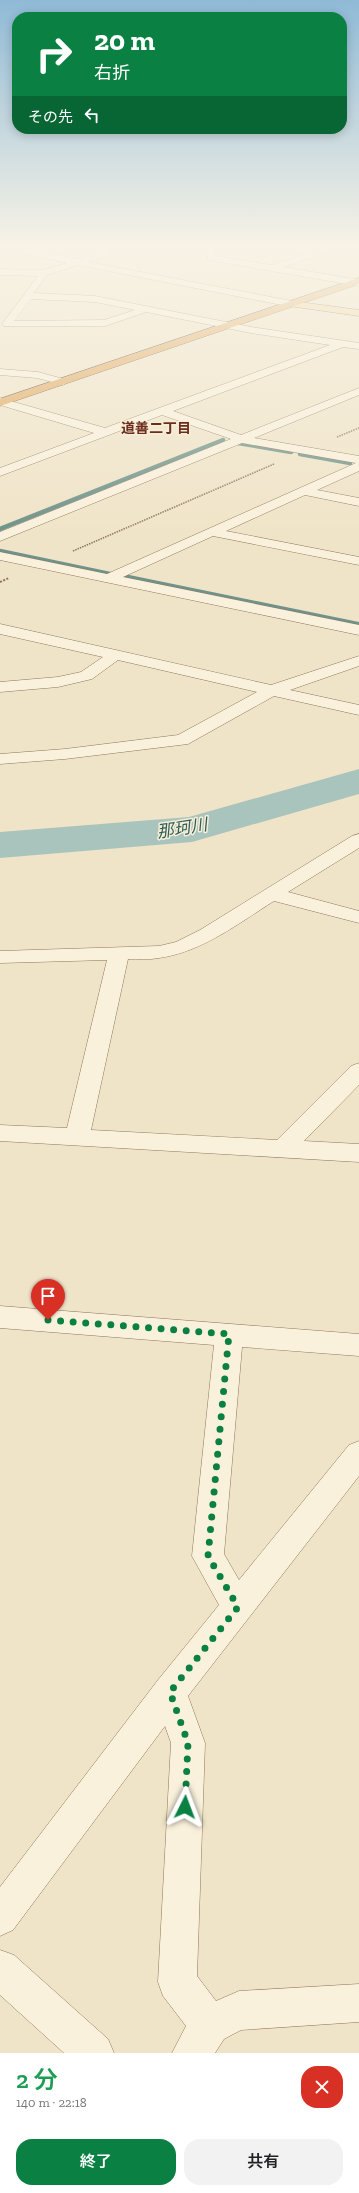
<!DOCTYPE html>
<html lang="ja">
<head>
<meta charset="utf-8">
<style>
  body { margin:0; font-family:"Zilla Slab","Noto Sans JP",serif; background:#f2f2f2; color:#202124; height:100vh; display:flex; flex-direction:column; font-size:15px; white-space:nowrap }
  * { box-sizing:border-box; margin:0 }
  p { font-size:13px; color:#757577 }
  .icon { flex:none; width:22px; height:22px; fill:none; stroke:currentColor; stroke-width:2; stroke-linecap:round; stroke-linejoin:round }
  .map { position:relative; height:2053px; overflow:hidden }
  .details { display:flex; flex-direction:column; background:#fff; flex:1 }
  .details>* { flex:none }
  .banner { position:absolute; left:12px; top:12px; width:335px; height:122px; border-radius:16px; box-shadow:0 2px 10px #0003; background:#0b8043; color:#fff; overflow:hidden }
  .pin { position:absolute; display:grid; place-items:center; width:34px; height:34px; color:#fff; margin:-41px -17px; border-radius:50% 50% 50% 0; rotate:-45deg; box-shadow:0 0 4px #0007 }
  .pin .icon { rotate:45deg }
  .me { position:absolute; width:44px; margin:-22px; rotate:3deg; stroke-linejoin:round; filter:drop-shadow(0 0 3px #0008) }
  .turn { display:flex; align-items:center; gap:14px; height:84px; padding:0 16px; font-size:18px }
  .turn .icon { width:52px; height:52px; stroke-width:2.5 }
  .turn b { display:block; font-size:28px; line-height:34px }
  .then { display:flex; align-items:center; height:38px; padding:0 16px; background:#0003; gap:8px; font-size:15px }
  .round { display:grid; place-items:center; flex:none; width:42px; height:42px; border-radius:16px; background:#f2f2f2 }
  .overview { display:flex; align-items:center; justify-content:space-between; height:68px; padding:0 16px }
  h1 { font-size:24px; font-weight:600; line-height:30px; color:#1e9e55 }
  .cta { display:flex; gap:8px; margin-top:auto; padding:8px 16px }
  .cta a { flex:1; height:46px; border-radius:16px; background:#0b8043; color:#fff; font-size:16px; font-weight:600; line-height:46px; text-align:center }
  .cta a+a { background:#f2f2f2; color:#202124 }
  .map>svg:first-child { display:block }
</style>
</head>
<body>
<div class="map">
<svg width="359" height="2053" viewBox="0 0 359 2053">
  <rect width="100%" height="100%" fill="#f0e4c8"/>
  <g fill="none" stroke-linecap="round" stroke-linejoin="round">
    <path stroke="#6f938a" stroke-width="4.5" d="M 238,443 L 291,452
      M 300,454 L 350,463
      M 0,529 L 223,440
      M 0,551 L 124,577"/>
    <path stroke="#6f938a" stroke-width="6" d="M 119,576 L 359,625"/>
    <path fill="#a9c4bc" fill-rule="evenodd" d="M 359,769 L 359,794 L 192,842 L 0,858 L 0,832 L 189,817 Z"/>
    <g stroke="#8d765c" stroke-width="1">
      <path id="minor" d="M 4,246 L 18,246 L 77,259 L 102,251 L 105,246 L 113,246 L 109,255 L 88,262 L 292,301 L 297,304 L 292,307 L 78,265 L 47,275 L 34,293 L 95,296 L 251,327 L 359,343 L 359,349 L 343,347 L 173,411 L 241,435 L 359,388 L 359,395 L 254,438 L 359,456 L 359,471 L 317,490 L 359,498 L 359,506 L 305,495 L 226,531 L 359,557 L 359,565 L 213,536 L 123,577 L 359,625 L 359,635 L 0,560 L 0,552 L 107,574 L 356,463 L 242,443 L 0,541 L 0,532 L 231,439 L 162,415 L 0,476 L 0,468 L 94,433 L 0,405 L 0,398 L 105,428 L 330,345 L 251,333 L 146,312 L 105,326 L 4,326 L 2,324 L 38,276 L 0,275 L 0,269 L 43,270 L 67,263 L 28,255 ZM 31,299 L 95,302 L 135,310 L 104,320 L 14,321 Z
        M 207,246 L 215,246 L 215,256 L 272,265 L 309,253 L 261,249 L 257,246 C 270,246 307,243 317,251 L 330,246 L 344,246 L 284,267 L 359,280 L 359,286 L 208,260 Z
        M 0,369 L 38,372 L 67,380 L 68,382 L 63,385 L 37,378 L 0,375 Z
        M 0,624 L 271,685 L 359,656 L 359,666 L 290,690 L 359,705 L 359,715 L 274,696 L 188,744 L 65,759 L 0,764 L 0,754 L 65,749 L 178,735 L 257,692 L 118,660 L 92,679 L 58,687 L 0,692 L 0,682 L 58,677 L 81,672 L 103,657 L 0,634 Z
        M 359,834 L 359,848 L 288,892 L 359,911 L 359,923 L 274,901 C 239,923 202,952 159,958 C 149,960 138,959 128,959 L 91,1130 L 277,1140 L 351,1066 L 359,1063 L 359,1085 L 304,1141 L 359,1144 L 359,1162 L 0,1141 L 0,1125 L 67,1128 L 107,960 L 0,963 L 0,951 L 159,946 L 176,942 L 200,930 L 352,836 Z
        M 0,1306 L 359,1334 L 359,1356 L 242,1347 L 224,1554 L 239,1580 L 349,1445 L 359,1441 L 359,1476 L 188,1696 L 205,1743 L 197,1976 L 216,2001 L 239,1991 L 359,1984 L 359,2022 L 241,2030 L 224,2039 L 215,2053 L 172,2053 L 186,2026 L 163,1996 L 158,1982 L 171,1743 L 165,1726 L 13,1930 L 0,1936 L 0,1887 L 158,1680 L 219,1605 L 192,1556 L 214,1345 L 0,1328 Z
        M 0,1950 L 14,1955 L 108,2039 L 114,2053 L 64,2053 L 0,1995 Z"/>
    </g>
    <g stroke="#5b4430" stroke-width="1">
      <path id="major" d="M 292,301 L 359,310 L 359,316 L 289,306 L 289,302 Z"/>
    </g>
    <g stroke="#5b4430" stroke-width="1">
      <path id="highway" d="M 359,278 L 359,284 L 0,406 L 0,399 Z"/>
    </g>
    <path stroke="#8d765c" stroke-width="1.5" stroke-dasharray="1.5 1" stroke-linecap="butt" d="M 337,437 L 359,428
      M 73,551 L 274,464"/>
    <path stroke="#8d765c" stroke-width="2" stroke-dasharray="2 1.5" stroke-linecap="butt" d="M 0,582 L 9,578"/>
    <use href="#minor" fill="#faf1dc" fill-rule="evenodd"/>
    <use href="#major" fill="#f3d9a0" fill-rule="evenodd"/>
    <use href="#highway" fill="#e0a458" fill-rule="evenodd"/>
  </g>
  <linearGradient id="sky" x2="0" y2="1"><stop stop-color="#8fbad6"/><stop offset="0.46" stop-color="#f8f3e6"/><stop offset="1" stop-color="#f8f3e6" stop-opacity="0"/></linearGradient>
  <rect width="359" height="534" fill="url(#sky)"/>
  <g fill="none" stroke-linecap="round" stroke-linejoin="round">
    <path stroke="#0b8043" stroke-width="7" stroke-dasharray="0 12.6" d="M 48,1320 L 229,1334 L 208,1556 L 238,1607 L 170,1692 L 188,1743 L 185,1807"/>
  </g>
  <g text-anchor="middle" stroke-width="3" stroke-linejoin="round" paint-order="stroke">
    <g font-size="14" font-weight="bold" fill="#6b2e1e" stroke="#f7eed8">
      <text x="156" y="433">道善二丁目</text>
    </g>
    <g font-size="17" font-style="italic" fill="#2f5d5a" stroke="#f7eed8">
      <text transform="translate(182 828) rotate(-9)" y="6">那珂川</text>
    </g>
  </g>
</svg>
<div class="pin" style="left:48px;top:1320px;background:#d93025"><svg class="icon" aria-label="arrive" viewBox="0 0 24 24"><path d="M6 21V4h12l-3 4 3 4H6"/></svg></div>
<svg class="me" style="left:185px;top:1807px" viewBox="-20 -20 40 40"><path d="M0-17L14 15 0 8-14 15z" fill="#0b8043" stroke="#fff" stroke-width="4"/></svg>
<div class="banner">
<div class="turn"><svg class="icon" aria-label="right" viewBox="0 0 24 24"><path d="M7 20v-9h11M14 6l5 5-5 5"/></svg><div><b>20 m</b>右折</div></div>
<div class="then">その先<svg class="icon" aria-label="left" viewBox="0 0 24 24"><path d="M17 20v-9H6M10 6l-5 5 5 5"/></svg></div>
</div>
</div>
<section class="details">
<div class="overview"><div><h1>2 分</h1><p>140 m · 22:18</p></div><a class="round" style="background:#d93025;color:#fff"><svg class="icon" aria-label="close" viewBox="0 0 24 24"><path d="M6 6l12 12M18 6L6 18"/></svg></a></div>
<div class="cta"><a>終了</a><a>共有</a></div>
</section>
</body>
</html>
